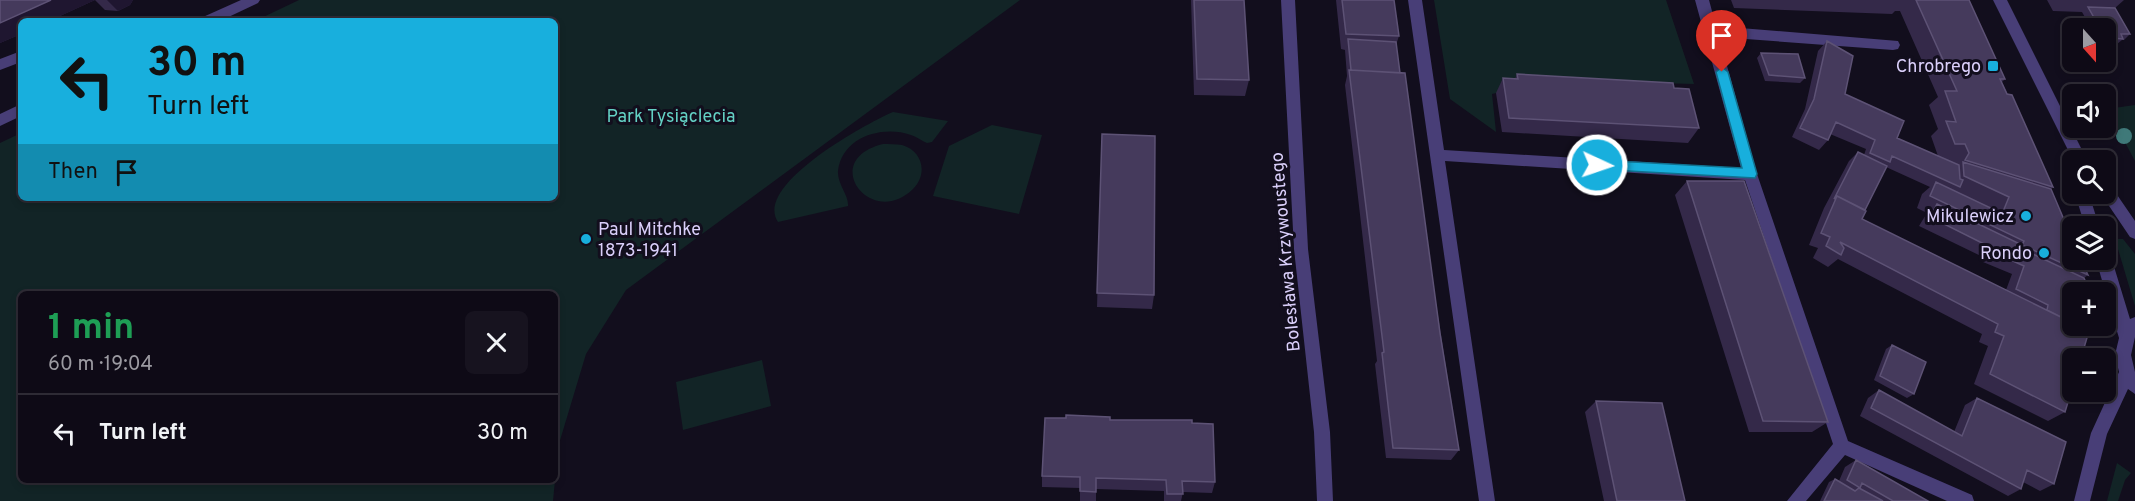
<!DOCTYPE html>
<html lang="en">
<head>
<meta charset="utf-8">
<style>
  body { margin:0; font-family:Overpass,sans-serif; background:#17131f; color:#f1f3f6; height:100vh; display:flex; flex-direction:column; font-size:22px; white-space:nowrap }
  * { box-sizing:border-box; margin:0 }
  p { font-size:20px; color:#9b9aa1 }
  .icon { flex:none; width:33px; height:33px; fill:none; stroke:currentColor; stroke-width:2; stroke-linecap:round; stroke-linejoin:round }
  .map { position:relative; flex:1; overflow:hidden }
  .panel { position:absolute; left:18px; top:291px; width:540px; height:192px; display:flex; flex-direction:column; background:#0e0a16; border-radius:9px; box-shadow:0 3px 9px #0003,0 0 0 2px #2e2b35 }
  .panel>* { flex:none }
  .hud { position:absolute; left:18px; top:18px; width:540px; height:183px; border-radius:9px; box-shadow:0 3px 9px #0003,0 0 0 2px #2e2b35; background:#18afdd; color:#111; overflow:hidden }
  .needle { width:39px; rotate:159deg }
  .controls { position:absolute; left:2062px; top:18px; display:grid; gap:12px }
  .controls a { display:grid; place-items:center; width:54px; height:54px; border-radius:9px; background:#0e0a16; box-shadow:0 3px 9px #0003,0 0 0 2px #2e2b35; font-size:30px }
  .pin { position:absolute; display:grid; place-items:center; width:51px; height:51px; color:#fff; margin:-62px -26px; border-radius:50% 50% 50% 0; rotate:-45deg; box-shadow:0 0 6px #0007 }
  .pin .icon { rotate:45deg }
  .me { position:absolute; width:66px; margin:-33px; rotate:93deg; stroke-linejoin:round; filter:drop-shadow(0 0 4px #0008) }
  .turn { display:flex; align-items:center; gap:21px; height:126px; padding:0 30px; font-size:27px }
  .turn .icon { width:78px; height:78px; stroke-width:2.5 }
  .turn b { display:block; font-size:42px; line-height:51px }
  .then { display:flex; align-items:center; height:57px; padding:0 30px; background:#0003; gap:12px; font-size:22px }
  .round { display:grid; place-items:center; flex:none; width:63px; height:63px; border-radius:9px; background:#17131f }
  .overview { display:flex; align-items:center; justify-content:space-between; height:102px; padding:0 30px }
  h1 { font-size:36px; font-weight:700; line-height:45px; color:#1e9e55 }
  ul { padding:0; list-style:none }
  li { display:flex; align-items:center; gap:18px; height:78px; padding:0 30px; border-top:2px solid #2e2b35 }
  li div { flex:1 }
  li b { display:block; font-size:22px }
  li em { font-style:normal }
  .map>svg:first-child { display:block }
</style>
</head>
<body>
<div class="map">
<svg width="2135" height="501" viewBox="0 0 2135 501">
  <rect width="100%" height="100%" fill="#120e1d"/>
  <path fill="#122426" d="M 299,0 L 1020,0 L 626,290 L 586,354 L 558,447 L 555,478 L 555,294 L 21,294 L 21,480 L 555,480 L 553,501 L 0,501 L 0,143 L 21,133 L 21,198 L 555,198 L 555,21 L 255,21 Z
    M 1434,0 L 1666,0 L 1694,84 L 1551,80 L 1492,94 L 1496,132 L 1450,99 Z
    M 2135,105 L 2135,161 L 2107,109 Z
    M 893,112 L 948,121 L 932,142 L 927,143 C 922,141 917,137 911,135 C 882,125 842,137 838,171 C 837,184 849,195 848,206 L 778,222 C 753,185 867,123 893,112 Z
    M 992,125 L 1042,135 L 1019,214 L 933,196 L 949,146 Z
    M 883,144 C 889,144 896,144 902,145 C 923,151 928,174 913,189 C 871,230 818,160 883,144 Z
    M 2115,239 L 2123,239 L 2135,254 L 2135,306 Z
    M 762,360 L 771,406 L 683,430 L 676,382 Z
    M 2117,463 L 2131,473 L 2125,480 L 2118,501 L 2107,501 Z"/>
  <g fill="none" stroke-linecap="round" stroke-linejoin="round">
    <path fill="#483e77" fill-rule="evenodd" d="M 1408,0 L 1422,0 L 1444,150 L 1741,168 L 1695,0 L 1709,0 L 1716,26 L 1898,41 L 1900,45 L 1898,49 L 1893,50 L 1719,37 L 1757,174 L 1848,441 L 1972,495 L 1974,501 L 1947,501 L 1845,455 L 1806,501 L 1787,501 L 1833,444 L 1745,180 L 1445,161 L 1495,501 L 1479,501 Z
      M 21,51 L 21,62 L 0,70 L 0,59 Z"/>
    <path fill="#483e77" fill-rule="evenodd" d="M 241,0 L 260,0 L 258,3 L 220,21 L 201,21 L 203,17 Z
      M 1281,0 L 1295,0 L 1308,249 L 1330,432 L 1333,501 L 1317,501 L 1314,432 L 1294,249 Z
      M 21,104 L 21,116 L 0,126 L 0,114 Z"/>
    <path fill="#483e77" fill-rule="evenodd" d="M 1993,0 L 2007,0 L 2087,160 L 2073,160 Z
      M 2106,184 L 2111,186 L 2135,221 L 2135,239 L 2130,237 L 2101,194 L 2106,194 Z
      M 2075,194 L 2089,194 L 2099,226 L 2085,226 Z
      M 2106,254 L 2112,260 L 2130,319 L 2135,317 L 2135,337 L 2131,355 L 2135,372 L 2135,394 L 2128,389 L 2107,434 L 2090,501 L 2074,501 L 2091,433 L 2119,372 L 2115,355 L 2119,338 L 2096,260 L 2106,260 Z"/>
  </g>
  <circle fill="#3f7979" cx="2124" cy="136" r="8"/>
  <path fill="#342949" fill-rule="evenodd" d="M 0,0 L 133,0 L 130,5 L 118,11 L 105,10 L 95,0 L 49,21 L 21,21 L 21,34 L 0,43 Z
    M 1191,0 L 1244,0 L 1249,80 L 1245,96 L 1194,95 Z
    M 1336,0 L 1394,0 L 1399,36 L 1396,45 L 1400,73 L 1459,450 L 1451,460 L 1386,458 L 1375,364 L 1377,361 L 1345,85 L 1347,76 L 1345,50 L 1341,49 Z
    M 1731,0 L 1969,0 L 2005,79 L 2002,82 L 2053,187 L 2051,189 L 2088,275 L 2084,278 L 2065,412 L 2048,421 L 1974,384 L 1988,346 L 1979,342 L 1982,334 L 1838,259 L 1828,267 L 1813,258 L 1818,248 L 1809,245 L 1824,208 L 1849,161 L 1858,152 L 1864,155 L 1866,149 L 1830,134 L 1828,140 L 1819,150 L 1792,137 L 1805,109 L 1818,51 L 1827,41 L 1845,94 L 1897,138 L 1938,156 L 1931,136 L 1938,129 L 1929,105 L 1938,97 L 1900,11 L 1895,11 L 1892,14 L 1734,8 ZM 1886,167 L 1930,187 L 1922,194 L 1917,208 L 1927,213 L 1919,226 L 1985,258 L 1983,262 L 2012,274 L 2006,290 L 1862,219 L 1865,210 Z
    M 2047,0 L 2124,0 L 2115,8 L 2130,34 L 2124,40 L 2122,40 L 2117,44 L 2106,43 L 2106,28 L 2091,28 L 2082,12 L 2053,11 Z
    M 1761,53 L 1805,78 L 1800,83 L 1765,81 L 1757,58 Z
    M 1517,74 L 1674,88 L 1699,128 L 1688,143 L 1502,132 L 1496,93 L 1503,78 L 1515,79 Z
    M 1102,134 L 1154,295 L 1152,309 L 1097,307 Z
    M 1687,181 L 1828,422 L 1812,432 L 1749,432 L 1675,195 Z
    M 1892,345 L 1914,394 L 1907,398 L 1874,380 L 1886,349 Z
    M 1879,390 L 1954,432 L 1965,405 L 1977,398 L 2054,484 L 2040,491 L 2023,482 L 2021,489 L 2008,496 L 1860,416 L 1868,398 Z
    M 1596,401 L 1685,501 L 1604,501 L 1585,412 Z
    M 1110,420 L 1192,423 L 1215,482 L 1212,493 L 1183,492 L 1181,501 L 1164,501 L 1164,491 L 1096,489 L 1096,501 L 1080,501 L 1080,488 L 1042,487 L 1042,476 Z
    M 1856,460 L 1928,501 L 1820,501 L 1829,482 L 1835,479 L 1839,481 L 1845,467 Z"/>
  <path fill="#1f1630" d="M 51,0 L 95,0 L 49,21 L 21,21 L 21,34 L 0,43 L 0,23 Z
    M 107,0 L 133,0 L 130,5 L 118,11 Z"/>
  <path fill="#453a5c" stroke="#5d5275" stroke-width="1.5" d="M 0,0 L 51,0 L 0,23 Z
    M 1194,0 L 1244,0 L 1249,80 L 1197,79 Z
    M 1342,0 L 1394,0 L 1399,36 L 1346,34 Z
    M 1916,0 L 1969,0 L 2005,79 L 2000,79 L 2007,94 L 2012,95 L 2053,187 L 1965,160 L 1969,153 L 1965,144 L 1955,144 L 1946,121 L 1956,122 L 1945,91 L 1957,91 Z
    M 2088,7 L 2115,8 L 2130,34 L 2121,34 L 2123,39 L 2111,38 L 2108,34 L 2106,33 L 2106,28 L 2100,28 Z
    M 1348,39 L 1396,42 L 1400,73 L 1351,70 Z
    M 1827,41 L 1853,56 L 1845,94 L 1904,121 L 1897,138 L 1959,165 L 1960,179 L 1963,180 L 1960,187 L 1892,156 L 1890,162 L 1870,153 L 1875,140 L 1836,122 L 1828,140 L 1800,128 L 1814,99 Z
    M 1761,53 L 1798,54 L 1805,78 L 1769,75 Z
    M 1349,70 L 1405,73 L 1440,333 L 1459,450 L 1393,448 L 1382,353 L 1384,352 Z
    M 1517,74 L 1673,83 L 1674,88 L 1689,89 L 1699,128 L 1509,118 L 1503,78 L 1518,79 Z
    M 1102,134 L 1155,136 L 1154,295 L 1097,293 Z
    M 1858,152 L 1887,166 L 1865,210 L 1837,196 L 1834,199 Z
    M 1963,162 L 2051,189 L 2073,241 L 2073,260 L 2081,260 L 2088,275 L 2022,245 L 2024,241 L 1930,196 L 1936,182 L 1995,210 L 2000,219 L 2009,197 L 1964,176 Z
    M 1687,181 L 1744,181 L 1828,422 L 1763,421 Z
    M 1837,196 L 1866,211 L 1862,219 L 2073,323 L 2073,326 L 2078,326 L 2089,331 L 2081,358 L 2073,358 L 2073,386 L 2065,412 L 1990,374 L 2004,336 L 1995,332 L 1998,324 L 1840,242 L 1844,248 L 1841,255 L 1826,246 L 1830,237 L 1821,233 Z
    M 1937,204 L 2020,244 L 2018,247 L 2084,278 L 2090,292 L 2073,292 L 2073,323 L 2047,310 L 2048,305 L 2016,289 L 2024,266 L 1995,253 L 1996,250 L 1930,217 Z
    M 2078,326 L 2088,326 L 2087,330 Z
    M 1892,345 L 1926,362 L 1914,394 L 1880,376 Z
    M 1879,390 L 1962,436 L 1977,398 L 2066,442 L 2054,484 L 2027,470 L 2021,489 L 1871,408 Z
    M 1596,401 L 1662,403 L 1685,501 L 1617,501 Z
    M 1066,415 L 1110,417 L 1110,420 L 1192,420 L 1192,423 L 1213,424 L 1215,482 L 1182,481 L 1183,494 L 1167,494 L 1166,480 L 1096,478 L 1096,492 L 1080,491 L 1080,477 L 1042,476 L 1045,418 L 1066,418 Z
    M 1856,460 L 1928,501 L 1893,501 L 1862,483 L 1860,488 L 1847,480 Z
    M 1835,479 L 1855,491 L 1859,488 L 1883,501 L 1824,501 Z"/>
  <path fill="#18afdd" stroke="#107290" stroke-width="1.5" d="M 1722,67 L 1728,72 L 1757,174 L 1755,178 L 1592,169 L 1590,165 L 1597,160 L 1742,168 L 1716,72 Z"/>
  <g fill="#18afdd" stroke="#120e1d" stroke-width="2">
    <rect x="1987" y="60" width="12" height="12" rx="3"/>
    <circle cx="2026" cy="216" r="6"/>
    <circle cx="586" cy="239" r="6"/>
    <circle cx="2044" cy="253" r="6"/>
  </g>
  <g text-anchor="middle" stroke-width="6" stroke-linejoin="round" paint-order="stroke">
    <g font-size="18" fill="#dacffa" stroke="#120e1d" text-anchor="end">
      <text x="1981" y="72">Chrobrego</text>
      <text x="2014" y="222">Mikulewicz</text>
      <text x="598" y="235" text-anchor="start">Paul Mitchke<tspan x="598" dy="21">1873-1941</tspan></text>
      <text x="2032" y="259">Rondo</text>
    </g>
    <g font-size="18" fill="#64d1c5" stroke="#120e1d">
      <text x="671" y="122">Park Tysiąclecia</text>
    </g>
    <g font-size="18" fill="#dacffa" stroke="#120e1d">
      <text transform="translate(1285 252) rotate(-95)" y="6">Bolesława Krzywoustego</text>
    </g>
  </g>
</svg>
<div class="controls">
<a><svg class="needle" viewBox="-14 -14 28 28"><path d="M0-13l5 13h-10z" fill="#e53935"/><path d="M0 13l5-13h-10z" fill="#9b9aa1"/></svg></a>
<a><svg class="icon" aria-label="sound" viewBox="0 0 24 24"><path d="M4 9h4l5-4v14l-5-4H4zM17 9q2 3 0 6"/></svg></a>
<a><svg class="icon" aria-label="search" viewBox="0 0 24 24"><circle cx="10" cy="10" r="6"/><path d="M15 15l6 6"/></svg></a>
<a><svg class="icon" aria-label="layers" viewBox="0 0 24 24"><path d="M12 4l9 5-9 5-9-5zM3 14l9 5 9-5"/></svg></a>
<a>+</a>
<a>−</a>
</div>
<div class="pin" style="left:1722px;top:72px;background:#d93025"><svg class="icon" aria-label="arrive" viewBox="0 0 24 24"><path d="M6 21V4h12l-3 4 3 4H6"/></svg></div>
<svg class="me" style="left:1597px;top:165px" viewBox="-20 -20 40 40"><circle r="17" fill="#18afdd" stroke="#fff" stroke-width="3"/><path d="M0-11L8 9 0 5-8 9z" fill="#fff"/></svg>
<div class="hud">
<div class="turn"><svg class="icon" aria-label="left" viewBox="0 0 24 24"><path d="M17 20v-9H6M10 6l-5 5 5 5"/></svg><div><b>30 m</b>Turn left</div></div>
<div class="then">Then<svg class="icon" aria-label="arrive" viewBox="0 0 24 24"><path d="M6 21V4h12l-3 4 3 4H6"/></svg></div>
</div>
<section class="panel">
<div class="overview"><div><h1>1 min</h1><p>60 m · 19:04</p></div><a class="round"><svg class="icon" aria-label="close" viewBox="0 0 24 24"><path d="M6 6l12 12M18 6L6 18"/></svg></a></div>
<ul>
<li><svg class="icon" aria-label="left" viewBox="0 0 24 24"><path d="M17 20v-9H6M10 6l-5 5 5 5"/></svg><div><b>Turn left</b></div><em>30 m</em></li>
</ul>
</section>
</div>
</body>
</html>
